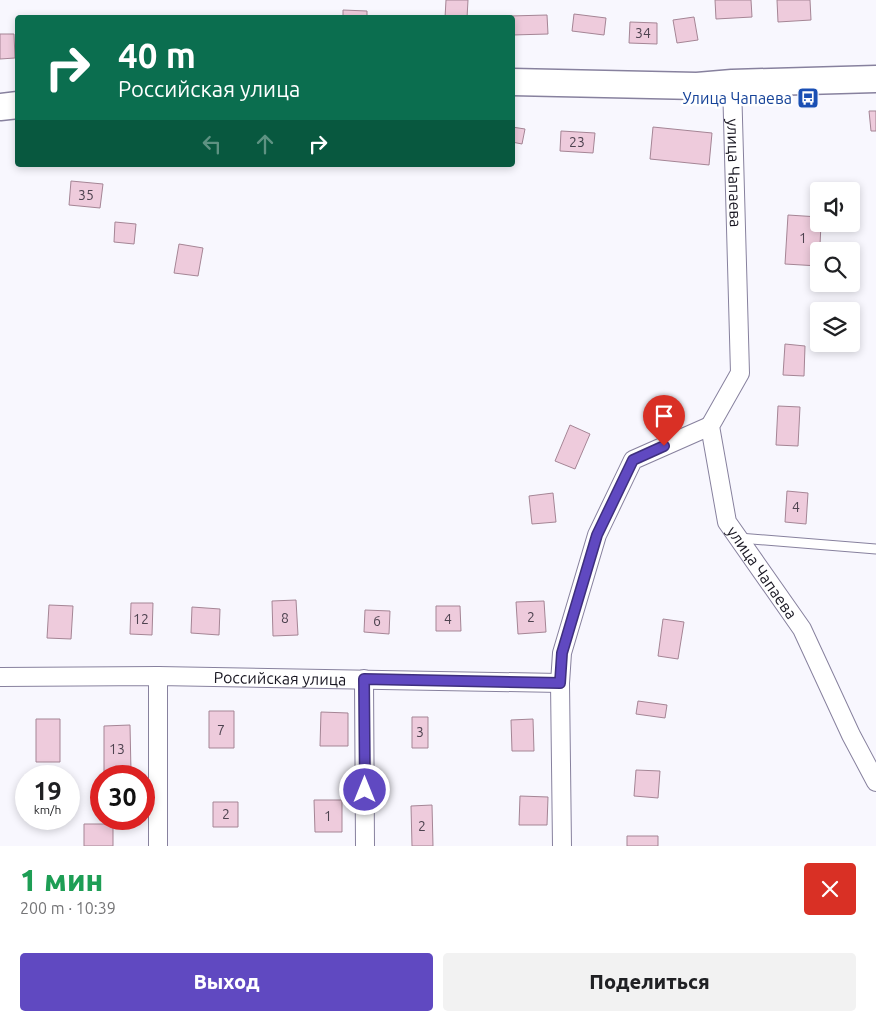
<!DOCTYPE html>
<html lang="ru">
<head>
<meta charset="utf-8">
<style>
  body { margin:0; font-family:Ubuntu,sans-serif; background:#f2f2f2; color:#202124; height:100vh; display:flex; flex-direction:column; font-size:19px; white-space:nowrap }
  * { box-sizing:border-box; margin:0 }
  p { font-size:16px; color:#757577 }
  .icon { flex:none; width:28px; height:28px; fill:none; stroke:currentColor; stroke-width:2; stroke-linecap:round; stroke-linejoin:round }
  .map { position:relative; height:846px; overflow:hidden }
  .sheet { display:flex; flex-direction:column; background:#fff; flex:1 }
  .sheet>* { flex:none }
  .top-card { position:absolute; left:15px; top:15px; width:500px; height:152px; border-radius:5px; box-shadow:0 2px 8px #0003; background:#0b6e4f; color:#fff; overflow:hidden }
  .controls { position:absolute; left:810px; top:182px; display:grid; gap:10px }
  .controls a { display:grid; place-items:center; width:50px; height:50px; border-radius:5px; background:#fff; box-shadow:0 2px 8px #0003; font-size:25px }
  .speed { position:absolute; left:15px; top:765px; display:flex; gap:10px; font-size:25px; font-weight:700; text-align:center }
  .speed>* { display:grid; place-content:center; width:65px; height:65px; border-radius:50%; background:#fff; box-shadow:0 2px 8px #0003; line-height:1 }
  .speed small { font-size:12px; font-weight:400 }
  .speed .limit { border:8px solid #d22; background:#fff; color:#111 }
  .pin { position:absolute; display:grid; place-items:center; width:42px; height:42px; color:#fff; margin:-51px -21px; border-radius:50% 50% 50% 0; rotate:-45deg; box-shadow:0 0 5px #0007 }
  .pin .icon { rotate:45deg }
  .me { position:absolute; width:55px; margin:-28px; rotate:0deg; stroke-linejoin:round; filter:drop-shadow(0 0 4px #0008) }
  .turn { display:flex; align-items:center; gap:18px; height:105px; padding:0 20px; font-size:22px }
  .turn .icon { width:65px; height:65px; stroke-width:2.5 }
  .turn b { display:block; font-size:35px; line-height:42px }
  .lanes { display:flex; align-items:center; height:48px; padding:0 20px; background:#0003; justify-content:center; gap:25px; direction:ltr }
  .lanes .off { opacity:.35 }
  .round { display:grid; place-items:center; flex:none; width:52px; height:52px; border-radius:5px; background:#f2f2f2 }
  .overview { display:flex; align-items:center; justify-content:space-between; height:85px; padding:0 20px }
  h1 { font-size:30px; font-weight:800; line-height:38px; color:#1e9e55 }
  .cta { display:flex; gap:10px; margin-top:auto; padding:10px 20px }
  .cta a { flex:1; height:58px; border-radius:5px; background:#6049c1; color:#fff; font-size:20px; font-weight:800; line-height:58px; text-align:center }
  .cta a+a { background:#f2f2f2; color:#202124 }
  .map>svg:first-child { display:block }
</style>
</head>
<body>
<div class="map">
<svg width="876" height="846" viewBox="0 0 876 846">
  <rect width="100%" height="100%" fill="#f8f7fe"/>
  <path fill="#eecbdc" stroke="#a58595" d="M 446,0 L 468,0 L 467,18 L 445,18 Z
    M 715,0 L 751,0 L 752,17 L 716,19 Z
    M 777,0 L 810,0 L 811,20 L 778,22 Z
    M 343,10 L 367,11 L 367,18 L 343,18 Z
    M 574,14 L 606,18 L 604,35 L 572,31 Z
    M 547,15 L 548,34 L 512,35 L 512,18 L 510,18 L 510,16 Z
    M 694,17 L 698,40 L 677,43 L 673,20 Z
    M 630,22 L 657,23 L 657,44 L 629,43 Z
    M 0,34 L 14,34 L 15,58 L 0,59 Z
    M 869,111 L 876,111 L 876,131 L 871,131 Z
    M 512,127 L 525,129 L 522,144 L 512,142 Z
    M 653,127 L 712,133 L 709,165 L 650,159 Z
    M 561,131 L 595,133 L 593,153 L 560,151 Z
    M 71,181 L 103,184 L 100,208 L 69,205 Z
    M 788,215 L 819,217 L 819,224 L 821,224 L 819,266 L 785,264 Z
    M 115,222 L 136,224 L 134,244 L 114,242 Z
    M 179,244 L 203,248 L 198,276 L 174,273 Z
    M 785,344 L 805,346 L 804,376 L 783,375 Z
    M 778,406 L 800,407 L 798,446 L 776,445 Z
    M 570,425 L 590,434 L 575,469 L 555,461 Z
    M 787,491 L 808,493 L 806,524 L 785,522 Z
    M 553,493 L 556,522 L 532,524 L 529,496 Z
    M 296,600 L 298,635 L 273,636 L 272,601 Z
    M 544,601 L 546,632 L 518,634 L 516,602 Z
    M 131,603 L 153,603 L 152,635 L 130,634 Z
    M 49,605 L 73,606 L 71,639 L 47,638 Z
    M 436,606 L 460,606 L 461,631 L 436,631 Z
    M 192,607 L 220,609 L 219,635 L 191,633 Z
    M 365,610 L 390,611 L 389,634 L 364,632 Z
    M 663,619 L 684,622 L 678,659 L 658,656 Z
    M 638,701 L 667,705 L 665,718 L 636,714 Z
    M 209,711 L 234,711 L 234,748 L 209,748 Z
    M 321,712 L 348,713 L 348,746 L 320,746 Z
    M 412,717 L 428,717 L 428,748 L 412,748 Z
    M 36,719 L 60,719 L 60,762 L 36,762 Z
    M 533,719 L 534,751 L 512,751 L 511,720 Z
    M 130,725 L 131,772 L 104,772 L 104,726 Z
    M 636,770 L 660,771 L 658,798 L 634,796 Z
    M 520,796 L 548,797 L 547,825 L 519,825 Z
    M 314,800 L 342,800 L 342,832 L 315,832 Z
    M 213,802 L 238,802 L 238,827 L 213,827 Z
    M 432,805 L 433,846 L 412,846 L 411,806 Z
    M 84,824 L 113,824 L 113,846 L 84,846 Z
    M 627,836 L 658,836 L 658,846 L 627,846 Z"/>
  <g fill="none" stroke-linecap="round" stroke-linejoin="round">
    <g stroke="#87819e" stroke-width="11">
      <path id="lane" d="M 739,538 L 876,549"/>
    </g>
    <g stroke="#87819e" stroke-width="20">
      <g id="street">
        <path id="s1" d="M 732,83 L 740,373 L 710,426 L 727,522 L 802,629 L 851,735 L 876,782"/>
        <path id="s2" d="M 0,677 L 158,676 L 560,683"/>
        <path d="M 364,679 L 365,846"/>
        <path d="M 158,846 L 158,676"/>
        <path d="M 562,846 L 560,683 L 562,653 L 597,535 L 633,460 L 710,426"/>
      </g>
    </g>
    <g stroke="#87819e" stroke-width="29">
      <path id="secondary" d="M 512,82 L 697,86 L 732,83 L 876,79
        M 0,107 L 18,105"/>
    </g>
    <use href="#lane" stroke="#fff" stroke-width="9"/>
    <use href="#street" stroke="#fff" stroke-width="18"/>
    <use href="#secondary" stroke="#fff" stroke-width="26"/>
  </g>
  <g fill="none" stroke-linecap="round" stroke-linejoin="round">
    <g stroke="#3e2f7d" stroke-width="12">
      <path id="route" d="M 365,790 L 364,679 L 560,683 L 562,653 L 597,535 L 633,460 L 664,446"/>
    </g>
    <use href="#route" stroke="#6049c1" stroke-width="9"/>
  </g>
  <defs>
    <g id="bus-square" transform="scale(1.125)"><rect x="-9" y="-9" width="18" height="18" rx="4" fill="#1a4fb4" stroke="#fff"/><path d="M-5-6H5V4H4V6H2V4H-2V6H-4V4H-5ZM-3.5-4V0h7V-4ZM-3.5 1.2v1.5H-2V1.2ZM2 1.2v1.5H3.5V1.2Z" fill="#fff"/></g>
  </defs>
  <g fill-rule="evenodd">
    <use href="#bus-square" x="808" y="98"/>
  </g>
  <g text-anchor="middle" stroke-width="5" stroke-linejoin="round" paint-order="stroke">
    <g font-size="14" fill="#4e4350">
      <text x="643" y="38">34</text>
      <text x="577" y="147">23</text>
      <text x="86" y="200">35</text>
      <text x="803" y="243">1</text>
      <text x="796" y="512">4</text>
      <text x="531" y="622">2</text>
      <text x="285" y="623">8</text>
      <text x="141" y="624">12</text>
      <text x="448" y="624">4</text>
      <text x="377" y="626">6</text>
      <text x="221" y="735">7</text>
      <text x="420" y="737">3</text>
      <text x="117" y="754">13</text>
      <text x="226" y="819">2</text>
      <text x="328" y="821">1</text>
      <text x="422" y="831">2</text>
    </g>
    <g font-size="16" fill="#164399" stroke="#fff" text-anchor="end">
      <text x="792" y="104">Улица Чапаева</text>
    </g>
    <g font-size="16" fill="#181621" stroke="#fff">
      <text dy="6" stroke="none"><textPath href="#s1" startOffset="90">улица Чапаева</textPath></text>
      <text dy="6" stroke="none"><textPath href="#s1" startOffset="510">улица Чапаева</textPath></text>
      <text dy="6" stroke="none"><textPath href="#s2" startOffset="280">Российская улица</textPath></text>
    </g>
  </g>
</svg>
<div class="controls">
<a><svg class="icon" aria-label="sound" viewBox="0 0 24 24"><path d="M4 9h4l5-4v14l-5-4H4zM17 9q2 3 0 6"/></svg></a>
<a><svg class="icon" aria-label="search" viewBox="0 0 24 24"><circle cx="10" cy="10" r="6"/><path d="M15 15l6 6"/></svg></a>
<a><svg class="icon" aria-label="layers" viewBox="0 0 24 24"><path d="M12 4l9 5-9 5-9-5zM3 14l9 5 9-5"/></svg></a>
</div>
<div class="speed"><div>19<small>km/h</small></div><div class="limit">30</div></div>
<div class="pin" style="left:664px;top:446px;background:#d93025"><svg class="icon" aria-label="arrive" viewBox="0 0 24 24"><path d="M6 21V4h12l-3 4 3 4H6"/></svg></div>
<svg class="me" style="left:365px;top:790px" viewBox="-20 -20 40 40"><circle r="17" fill="#6049c1" stroke="#fff" stroke-width="3"/><path d="M0-11L8 9 0 5-8 9z" fill="#fff"/></svg>
<div class="top-card">
<div class="turn"><svg class="icon" aria-label="right" viewBox="0 0 24 24"><path d="M7 20v-9h11M14 6l5 5-5 5"/></svg><div><b>40 m</b>Российская улица</div></div>
<div class="lanes"><svg class="icon off" aria-label="left" viewBox="0 0 24 24"><path d="M17 20v-9H6M10 6l-5 5 5 5"/></svg><svg class="icon off" aria-label="ahead" viewBox="0 0 24 24"><path d="M12 20V5M6 11l6-6 6 6"/></svg><svg class="icon" aria-label="right" viewBox="0 0 24 24"><path d="M7 20v-9h11M14 6l5 5-5 5"/></svg></div>
</div>
</div>
<section class="sheet">
<div class="overview"><div><h1>1 мин</h1><p>200 m · 10:39</p></div><a class="round" style="background:#d93025;color:#fff"><svg class="icon" aria-label="close" viewBox="0 0 24 24"><path d="M6 6l12 12M18 6L6 18"/></svg></a></div>
<div class="cta"><a>Выход</a><a>Поделиться</a></div>
</section>
</body>
</html>
